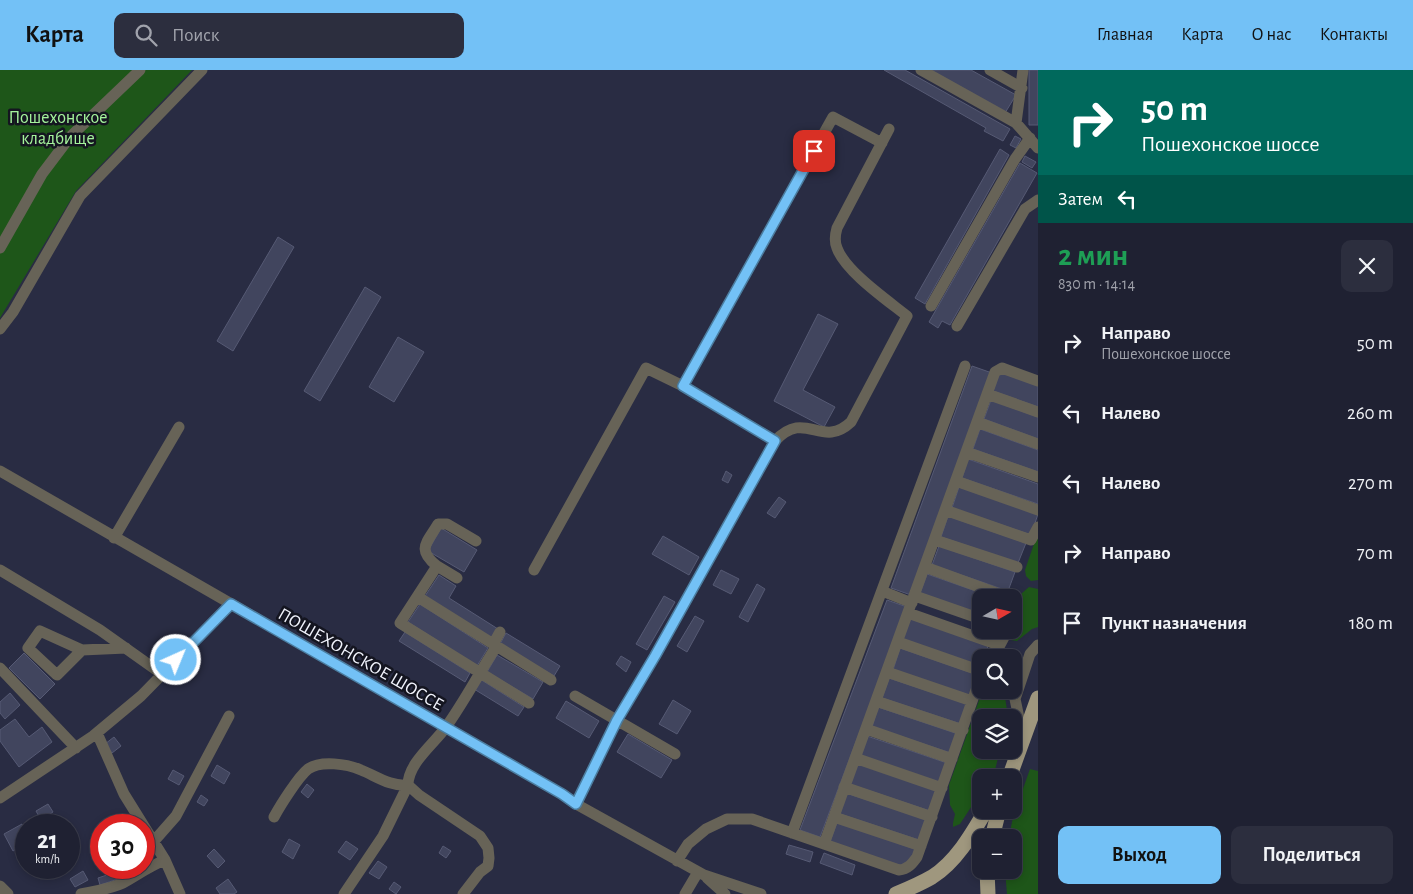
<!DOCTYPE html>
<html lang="ru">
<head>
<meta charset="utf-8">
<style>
  body { margin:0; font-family:"Alegreya Sans",sans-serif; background:#2c2e3e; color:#f1f3f6; height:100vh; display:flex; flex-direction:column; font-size:19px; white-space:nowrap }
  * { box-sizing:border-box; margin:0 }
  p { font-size:16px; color:#a1a3ac }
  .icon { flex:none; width:28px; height:28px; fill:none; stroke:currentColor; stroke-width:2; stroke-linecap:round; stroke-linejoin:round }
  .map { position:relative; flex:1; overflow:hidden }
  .drawer { display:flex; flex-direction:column; background:#1f2132; width:375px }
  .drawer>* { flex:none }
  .top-card { background:#00695c; color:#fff; overflow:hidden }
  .needle { width:32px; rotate:81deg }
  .fabs { position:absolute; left:972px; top:519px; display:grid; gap:10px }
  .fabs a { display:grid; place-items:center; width:50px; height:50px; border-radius:10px; background:#1f2132; box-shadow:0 2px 8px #0003,0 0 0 1px #3c3e4d; font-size:25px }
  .speed { position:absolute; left:15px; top:744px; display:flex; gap:10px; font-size:25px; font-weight:700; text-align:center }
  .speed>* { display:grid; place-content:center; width:65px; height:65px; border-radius:50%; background:#1f2132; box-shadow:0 2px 8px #0003,0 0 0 1px #3c3e4d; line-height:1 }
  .speed small { font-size:12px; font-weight:400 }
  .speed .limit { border:8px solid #d22; background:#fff; color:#111 }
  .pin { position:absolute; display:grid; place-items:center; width:42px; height:42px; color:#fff; margin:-21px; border-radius:10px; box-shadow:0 2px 8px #0006 }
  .me { position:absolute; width:55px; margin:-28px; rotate:44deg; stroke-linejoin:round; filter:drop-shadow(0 0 4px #0008) }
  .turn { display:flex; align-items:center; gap:18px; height:105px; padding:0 20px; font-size:22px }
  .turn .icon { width:65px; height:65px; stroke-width:2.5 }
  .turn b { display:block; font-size:35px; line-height:42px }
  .then { display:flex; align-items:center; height:48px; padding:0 20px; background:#0003; gap:10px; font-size:19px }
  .round { display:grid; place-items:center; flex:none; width:52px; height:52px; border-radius:10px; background:#2c2e3e }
  .summary { display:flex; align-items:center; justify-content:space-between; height:85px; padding:0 20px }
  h1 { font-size:30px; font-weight:700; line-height:38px; color:#1e9e55 }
  .cta { display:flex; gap:10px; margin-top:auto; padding:10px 20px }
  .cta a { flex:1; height:58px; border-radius:10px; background:#73c1f6; color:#111; font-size:20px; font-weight:700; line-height:58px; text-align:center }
  .cta a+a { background:#2c2e3e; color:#f1f3f6 }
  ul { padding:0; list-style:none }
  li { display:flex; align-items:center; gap:15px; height:70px; padding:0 20px }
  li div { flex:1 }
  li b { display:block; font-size:19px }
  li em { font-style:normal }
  header { display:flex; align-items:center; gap:30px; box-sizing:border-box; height:70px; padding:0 25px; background:#73c1f6; color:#111 }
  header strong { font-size:24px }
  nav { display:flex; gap:28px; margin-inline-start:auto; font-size:18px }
  .search { width:350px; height:45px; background:#2c2e3e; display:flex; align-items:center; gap:12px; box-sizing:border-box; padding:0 18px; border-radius:10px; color:#a1a3ac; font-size:19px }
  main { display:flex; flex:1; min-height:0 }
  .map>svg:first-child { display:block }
</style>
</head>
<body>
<header>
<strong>Карта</strong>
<div class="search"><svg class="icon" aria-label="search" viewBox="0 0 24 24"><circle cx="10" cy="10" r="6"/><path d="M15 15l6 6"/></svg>Поиск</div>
<nav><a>Главная</a><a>Карта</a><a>О нас</a><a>Контакты</a></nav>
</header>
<main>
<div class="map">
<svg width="1038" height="824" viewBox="0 0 1038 824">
  <rect width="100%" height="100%" fill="#292c43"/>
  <path fill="#1e5619" d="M 0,0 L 192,0 L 76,121 L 0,248 Z
    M 1038,462 L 1038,510 L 1031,511 L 1026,506 L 1025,500 Z
    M 1029,517 L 1038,519 L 1038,557 L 1032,559 L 1017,571 L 1011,570 L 1009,565 L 1011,560 L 1014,560 C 1014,548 1019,536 1021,524 Z
    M 985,620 L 996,620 L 1005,627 L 1008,647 L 981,648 L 981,680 L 1000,680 L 995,700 L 990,707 L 981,708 L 981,722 L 960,754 L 953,757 L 953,753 L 955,744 L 950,735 L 949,715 L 982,622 Z
    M 1030,699 L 1038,701 L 1038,824 L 1007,824 L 1005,800 L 1014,800 L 1014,768 L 1009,767 L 1013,747 Z"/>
  <path fill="#41455e" stroke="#565a74" d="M 884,0 L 905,0 L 1010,59 L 1003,71 L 984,61 L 986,58 Z
    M 927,0 L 971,0 L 1016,25 L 1005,43 Z
    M 1029,0 L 1038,0 L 1038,55 L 1029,55 Z
    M 1015,66 L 1021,69 L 1016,78 L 1010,75 Z
    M 1000,79 L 1009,85 L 925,234 L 915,228 Z
    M 1025,86 L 1036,92 L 1032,98 L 1022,92 Z
    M 1020,93 L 1037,103 L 950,255 L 942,251 L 938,258 L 929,252 Z
    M 278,167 L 294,177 L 233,281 L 217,271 Z
    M 365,217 L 381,227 L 320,331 L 304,321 Z
    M 818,244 L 838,254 L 803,320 L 835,337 L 824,357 L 774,331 Z
    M 398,267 L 424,282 L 394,332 L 369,317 Z
    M 972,296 L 992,303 L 911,525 L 891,518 Z
    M 1000,301 L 1038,315 L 1038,337 L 993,321 Z
    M 991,330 L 1038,347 L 1038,369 L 984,349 Z
    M 980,359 L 1038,380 L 1038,402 L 973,379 Z
    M 968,389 L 1038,414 L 1038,434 L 962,408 Z
    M 726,401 L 732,405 L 728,413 L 722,410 Z
    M 959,417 L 1038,444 L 1031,465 L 952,438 Z
    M 779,427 L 786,432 L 775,448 L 767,443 Z
    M 948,446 L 1026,473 L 1018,493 L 941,467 Z
    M 441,458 L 477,480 L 464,502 L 428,481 Z
    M 663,466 L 699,487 L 689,505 L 652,484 Z
    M 939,476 L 1015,502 L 1008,521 L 932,495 Z
    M 721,500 L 739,509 L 731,524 L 713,515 Z
    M 927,504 L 990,526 L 981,528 L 981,545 L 920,523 Z
    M 439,505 L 456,516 L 449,528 L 498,559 L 491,569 L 425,526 Z
    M 757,514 L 765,519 L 748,552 L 739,547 Z
    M 664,526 L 675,532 L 647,580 L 636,574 Z
    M 887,530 L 907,537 L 820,767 L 800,760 Z
    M 420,534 L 488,578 L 477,596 L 408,552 Z
    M 695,546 L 704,551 L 687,582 L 677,576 Z
    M 910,548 L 988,576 L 984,588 L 981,588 L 981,597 L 903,569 Z
    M 405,562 L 470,603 L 465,612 L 399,571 Z
    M 506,563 L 560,596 L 554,606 L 500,574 Z
    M 900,578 L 978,605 L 971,626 L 893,600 Z
    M 1003,580 L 1017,585 L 1014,594 L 1014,588 L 1001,588 Z
    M 24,583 L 55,614 L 40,629 L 9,598 Z
    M 497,585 L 543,612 L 533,629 L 487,602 Z
    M 621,586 L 631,592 L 626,602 L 616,594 Z
    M 889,608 L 967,634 L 961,654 L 882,628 Z
    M 480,609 L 524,637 L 518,646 L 474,619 Z
    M 10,623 L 20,635 L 5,649 L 0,643 L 0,632 Z
    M 673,630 L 691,641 L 677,664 L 659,654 Z
    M 566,631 L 599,651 L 589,668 L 556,648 Z
    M 878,637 L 958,664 L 951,683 L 872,657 Z
    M 15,649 L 29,667 L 42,657 L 52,672 L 19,697 L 0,671 L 0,660 Z
    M 628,664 L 672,690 L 661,708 L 617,682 Z
    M 867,666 L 947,693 L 940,713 L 860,686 Z
    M 114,667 L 121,676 L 112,683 L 105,674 Z
    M 856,693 L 937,720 L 930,741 L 849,714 Z
    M 217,695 L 230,703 L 224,714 L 211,706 Z
    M 173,700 L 184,706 L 179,715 L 168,709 Z
    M 307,714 L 314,720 L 308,728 L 301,722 Z
    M 846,723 L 926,749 L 919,770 L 840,744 Z
    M 201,725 L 208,730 L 204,736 L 197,732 Z
    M 48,734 L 53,742 L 41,750 L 36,741 Z
    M 837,752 L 915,779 L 912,789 L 903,797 L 830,772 Z
    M 22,754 L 26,761 L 26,773 L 13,781 L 4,764 Z
    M 289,769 L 300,775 L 293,789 L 282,782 Z
    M 346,771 L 358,779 L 350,790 L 338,782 Z
    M 789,775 L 813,782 L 810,792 L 786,784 Z
    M 443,776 L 451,781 L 446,788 L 439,783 Z
    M 214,779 L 225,791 L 218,798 L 207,786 Z
    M 824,783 L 855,795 L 852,805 L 820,793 Z
    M 378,791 L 387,797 L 379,809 L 369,803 Z
    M 122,800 L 124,807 L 100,815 L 98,808 Z
    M 83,801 L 88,810 L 75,817 L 70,809 Z
    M 228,809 L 237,822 L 234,824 L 220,824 L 216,818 Z
    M 394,812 L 401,817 L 396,824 L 389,819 Z"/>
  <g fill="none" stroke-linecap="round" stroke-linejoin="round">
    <path stroke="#676357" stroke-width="11" d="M 921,0 L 1016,53 L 1038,78
      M 990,0 L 1022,18
      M 1016,53 L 1023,0
      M 0,178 L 42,104 L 70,67 L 140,0
      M 931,236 L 1015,89 L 1030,68
      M 957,256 L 1025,139 L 1038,130
      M 0,259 L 13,242 L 80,126 L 202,0
      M 683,316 L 833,47 L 882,73
      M 987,324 L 1038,342
      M 977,352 L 1038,374
      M 775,371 C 806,338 821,380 851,352 L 907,246 C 887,230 845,201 837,178 C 834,171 835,165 837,158 L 889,59
      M 966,382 L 1038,407
      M 0,401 L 562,724 L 576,734 L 704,805 L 761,824
      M 956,411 L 1038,440
      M 945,440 L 1031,470 L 1038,457
      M 114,468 L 179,357
      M 935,470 L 1017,497
      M 476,471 L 447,454 L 438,454 C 427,473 416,479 437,496 L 400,553 L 529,633
      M 437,496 L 457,508
      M 925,497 L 1010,528
      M 0,500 L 100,560 L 162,604
      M 534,500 L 646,298 L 683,316 L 775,371 L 655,586 L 617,650 L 576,734
      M 882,521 L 912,533
      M 915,526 L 981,549
      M 418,527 L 551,610
      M 1014,534 L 1014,543
      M 908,543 L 999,575
      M 898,572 L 981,601
      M 82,580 L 40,561 L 28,578 L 57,605 L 82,580 L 126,578
      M 993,588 L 1008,560
      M 0,598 L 76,678
      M 887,602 L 972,631
      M 575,626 L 675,684
      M 876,631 L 963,660
      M 866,659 L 952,689
      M 97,663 L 124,724 L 165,790 L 180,824
      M 1023,667 L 1015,629 L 1030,584 L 1038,575
      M 855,688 L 942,718
      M 408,715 L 419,725 L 480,766 L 488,778 L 489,788 L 488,796 L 480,802 L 463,824
      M 844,717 L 932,747
      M 0,728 L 93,666 L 141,626 L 231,534
      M 274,747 C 280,736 298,707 308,699 C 321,690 347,694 361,700 C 376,706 391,717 408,715
      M 834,747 L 921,776
      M 792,763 L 965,296
      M 154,771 L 176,746 L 229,646
      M 824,774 L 995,302 L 1002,298 L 1038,311
      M 677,791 L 688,774 L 706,759 L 727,749 L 752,749 L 899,800 C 908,799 912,794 917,787 L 981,606
      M 707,808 L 725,824
      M 0,816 L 8,824
      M 81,824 C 95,821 110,819 123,813 C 137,805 150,796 165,790
      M 344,824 L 383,766 L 408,715 C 408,693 434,674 446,657 C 464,632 479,603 496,577 L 495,571 L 500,562
      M 685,824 L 698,802"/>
    <path stroke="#9f977e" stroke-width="15" d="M 1009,708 L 1038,628
      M 992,768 L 999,740
      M 987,800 L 988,824
      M 896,824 C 908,819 920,814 932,807 C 956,792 972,764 986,740"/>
  </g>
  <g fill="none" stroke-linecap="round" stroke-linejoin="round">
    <g stroke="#4b7da0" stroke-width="12">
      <path id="route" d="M 176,590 L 231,534 L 562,724 L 576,734 L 617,650 L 655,586 L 775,371 L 683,316 L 814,81"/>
    </g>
    <use href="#route" stroke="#73c1f6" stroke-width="9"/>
  </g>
  <g text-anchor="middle" stroke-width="5" stroke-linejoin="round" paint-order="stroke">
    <g font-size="18" fill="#a5f49c" stroke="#141520">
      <text x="58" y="53">Пошехонское<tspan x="58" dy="21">кладбище</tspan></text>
    </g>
    <g font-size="18" fill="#f2f4fd" stroke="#141520">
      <text transform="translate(361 589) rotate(30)" y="6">ПОШЕХОНСКОЕ ШОССЕ</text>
    </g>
  </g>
</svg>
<div class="fabs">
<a><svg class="needle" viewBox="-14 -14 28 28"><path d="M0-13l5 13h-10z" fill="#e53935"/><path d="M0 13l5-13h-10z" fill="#a1a3ac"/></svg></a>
<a><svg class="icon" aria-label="search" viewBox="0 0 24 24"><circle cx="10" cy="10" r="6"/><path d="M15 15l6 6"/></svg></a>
<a><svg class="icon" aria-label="layers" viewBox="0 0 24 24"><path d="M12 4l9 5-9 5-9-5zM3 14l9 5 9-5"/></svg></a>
<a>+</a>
<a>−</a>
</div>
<div class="speed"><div>21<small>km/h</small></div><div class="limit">30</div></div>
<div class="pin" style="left:814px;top:81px;background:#d93025"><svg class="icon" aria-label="arrive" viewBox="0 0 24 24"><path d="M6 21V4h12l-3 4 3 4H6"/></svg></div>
<svg class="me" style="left:176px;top:590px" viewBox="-20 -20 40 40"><circle r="17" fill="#73c1f6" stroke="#fff" stroke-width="3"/><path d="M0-11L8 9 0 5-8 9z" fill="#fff"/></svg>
</div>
<section class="drawer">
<div class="top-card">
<div class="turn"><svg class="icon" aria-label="right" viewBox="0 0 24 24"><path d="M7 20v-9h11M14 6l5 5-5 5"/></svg><div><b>50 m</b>Пошехонское шоссе</div></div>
<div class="then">Затем<svg class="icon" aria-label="left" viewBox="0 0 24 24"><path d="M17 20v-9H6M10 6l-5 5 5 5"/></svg></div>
</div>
<div class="summary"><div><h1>2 мин</h1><p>830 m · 14:14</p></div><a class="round"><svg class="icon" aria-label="close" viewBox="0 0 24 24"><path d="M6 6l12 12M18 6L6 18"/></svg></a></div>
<ul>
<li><svg class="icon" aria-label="right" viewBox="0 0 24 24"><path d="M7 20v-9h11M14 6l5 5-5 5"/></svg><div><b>Направо</b><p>Пошехонское шоссе</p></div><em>50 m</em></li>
<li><svg class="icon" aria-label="left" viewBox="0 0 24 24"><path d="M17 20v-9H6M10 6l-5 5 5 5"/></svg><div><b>Налево</b></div><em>260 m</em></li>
<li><svg class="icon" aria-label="left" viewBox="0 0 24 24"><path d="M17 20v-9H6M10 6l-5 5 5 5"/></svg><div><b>Налево</b></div><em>270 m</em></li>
<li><svg class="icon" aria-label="right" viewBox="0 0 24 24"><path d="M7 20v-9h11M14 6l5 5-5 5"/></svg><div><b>Направо</b></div><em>70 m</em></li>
<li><svg class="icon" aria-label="arrive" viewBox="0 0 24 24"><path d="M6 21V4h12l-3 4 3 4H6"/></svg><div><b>Пункт назначения</b></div><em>180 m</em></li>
</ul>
<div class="cta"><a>Выход</a><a>Поделиться</a></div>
</section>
</main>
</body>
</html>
